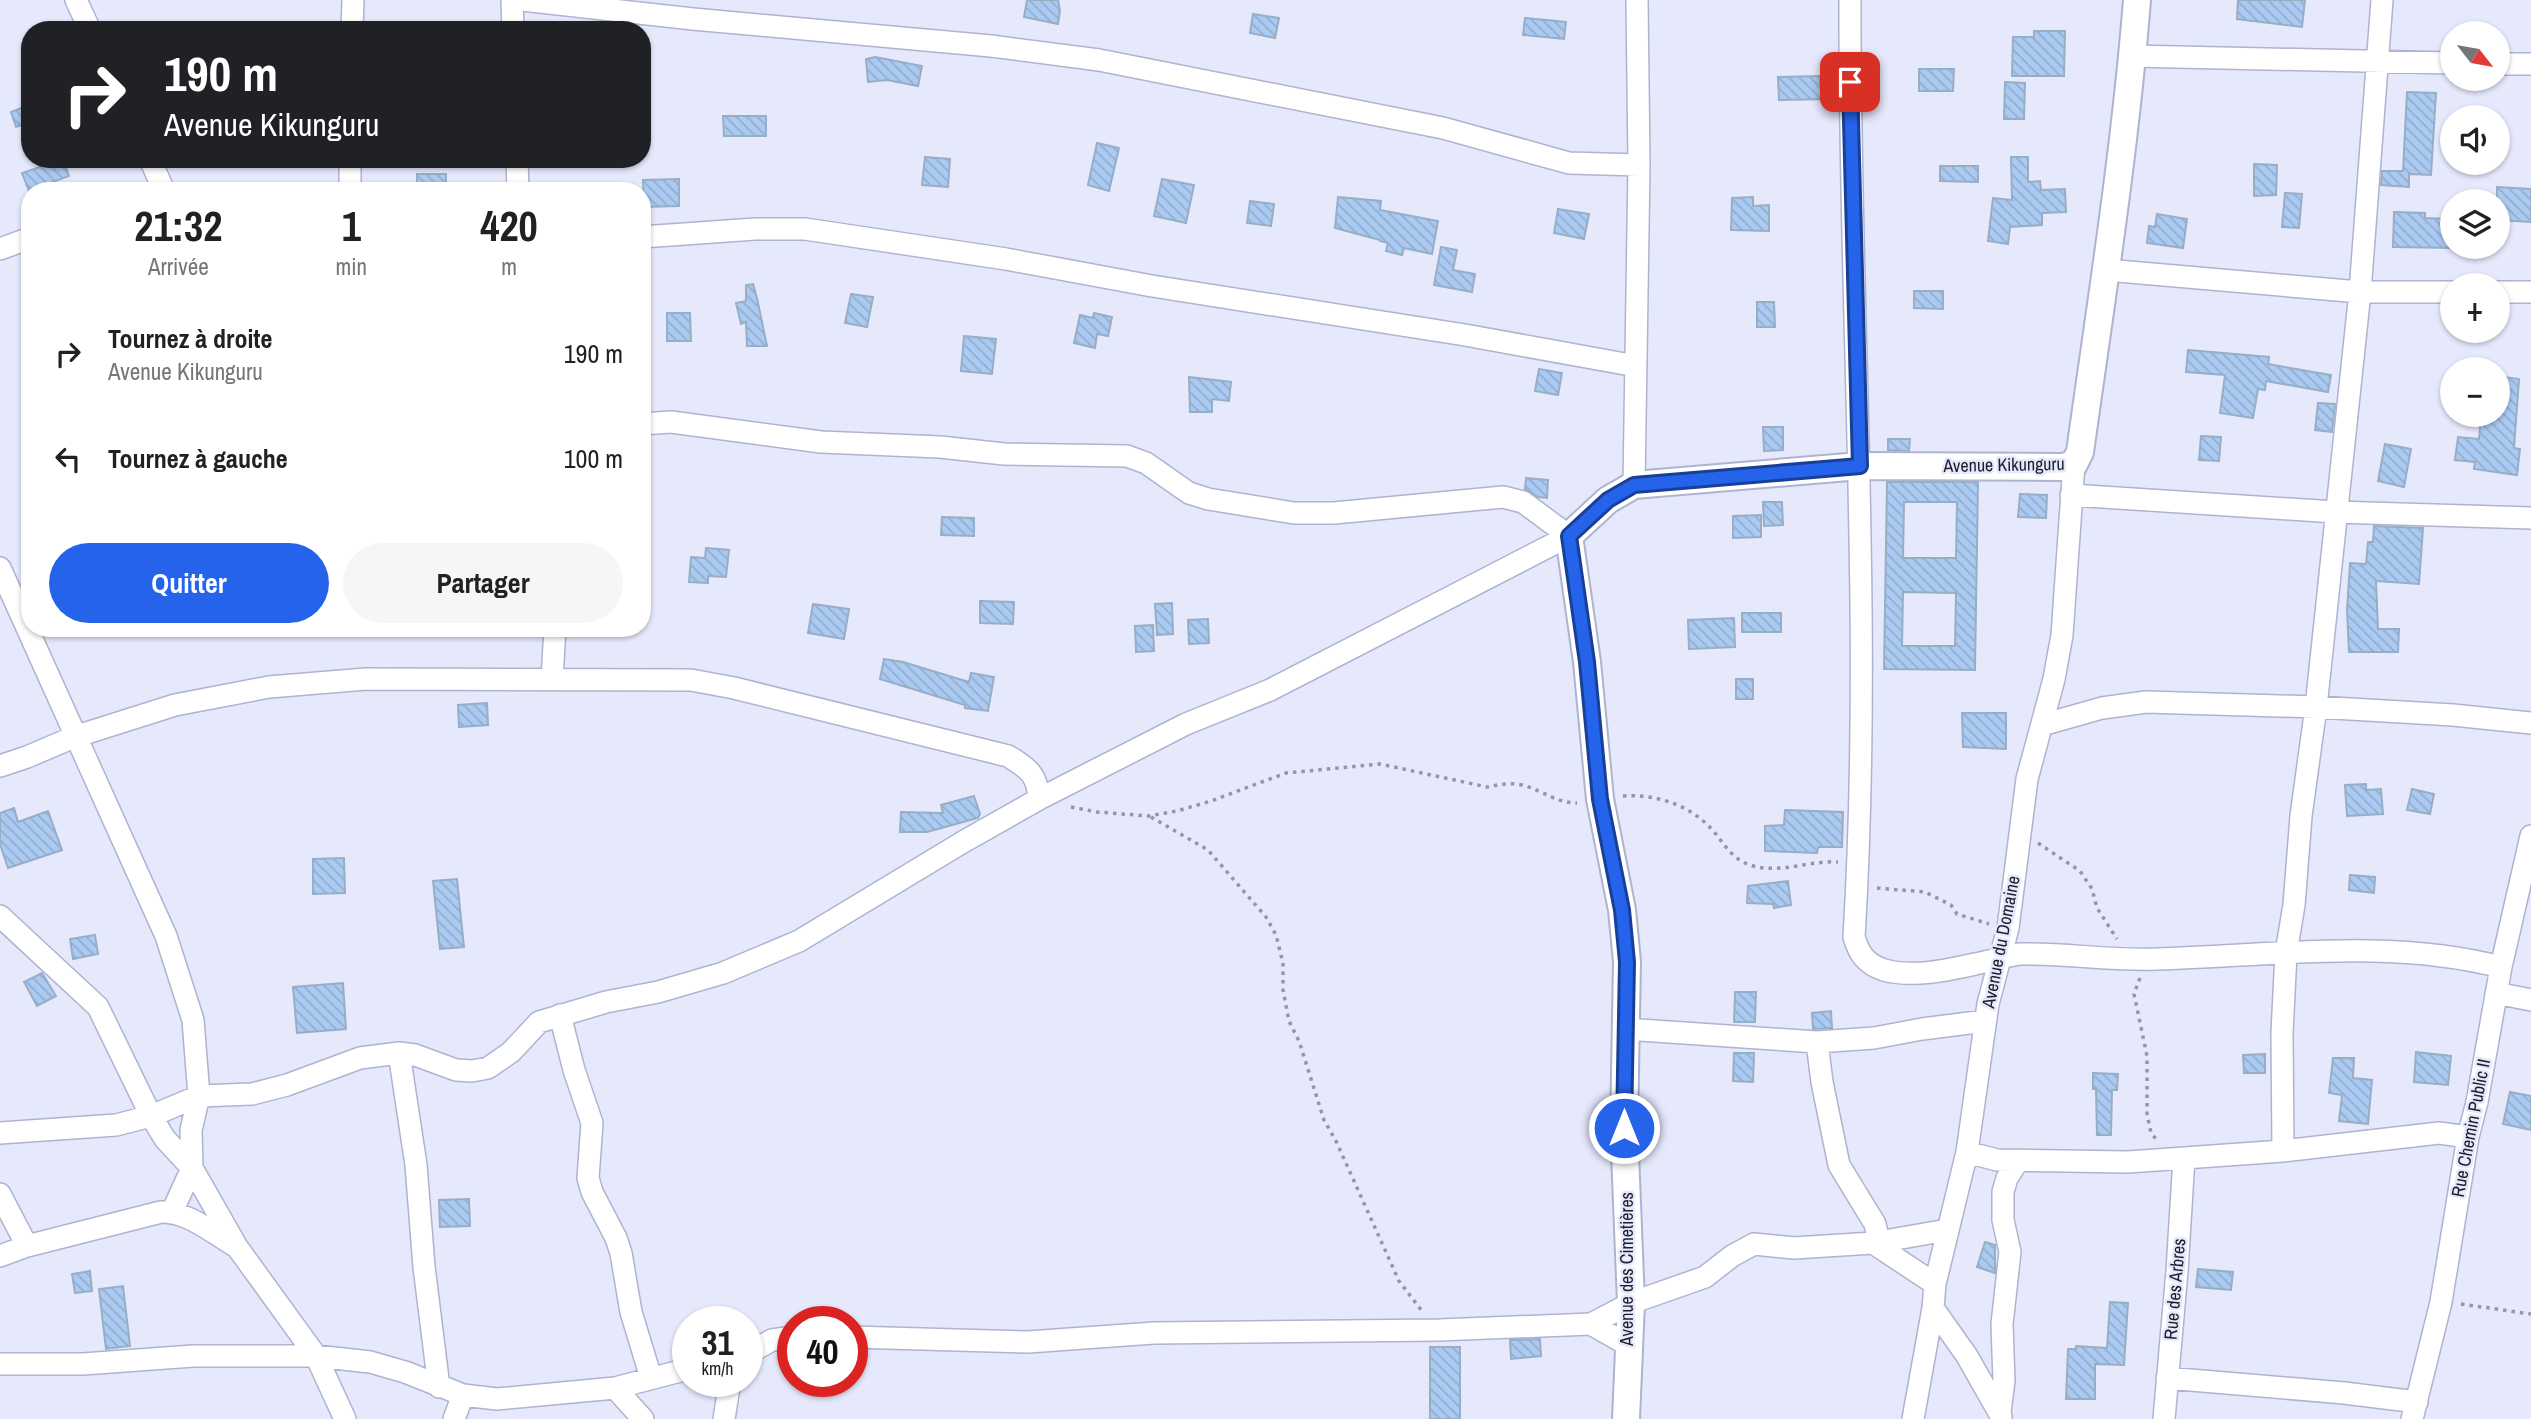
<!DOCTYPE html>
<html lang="fr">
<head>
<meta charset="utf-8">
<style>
  body { margin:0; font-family:"Archivo Narrow",sans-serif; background:#f6f6f6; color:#202124; height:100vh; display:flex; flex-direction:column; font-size:26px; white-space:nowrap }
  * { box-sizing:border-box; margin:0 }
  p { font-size:23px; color:#757577 }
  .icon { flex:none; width:38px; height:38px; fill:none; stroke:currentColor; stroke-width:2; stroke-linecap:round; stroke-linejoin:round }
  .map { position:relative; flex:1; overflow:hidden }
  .side { position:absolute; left:21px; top:182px; width:630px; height:455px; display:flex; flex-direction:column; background:#fff; border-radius:28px; box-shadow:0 2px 5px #0004 }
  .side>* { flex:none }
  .hud { position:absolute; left:21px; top:21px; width:630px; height:147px; border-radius:28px; box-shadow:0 2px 5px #0004; background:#202124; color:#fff; overflow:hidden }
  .needle { width:46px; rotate:121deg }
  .controls { position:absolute; left:2440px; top:21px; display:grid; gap:14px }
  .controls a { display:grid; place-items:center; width:70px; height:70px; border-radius:50%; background:#fff; box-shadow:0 2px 5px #0004; font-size:35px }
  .speed { position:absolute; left:672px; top:1306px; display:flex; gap:14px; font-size:35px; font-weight:700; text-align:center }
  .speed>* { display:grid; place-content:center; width:91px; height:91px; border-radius:50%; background:#fff; box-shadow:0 2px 5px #0004; line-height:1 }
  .speed small { font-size:18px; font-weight:400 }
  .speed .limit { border:10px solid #d22; background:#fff; color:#111 }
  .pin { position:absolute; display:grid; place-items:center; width:60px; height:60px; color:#fff; margin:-30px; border-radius:14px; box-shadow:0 4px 10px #0006 }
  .me { position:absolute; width:77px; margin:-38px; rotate:0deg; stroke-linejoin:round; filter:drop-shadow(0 0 5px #0008) }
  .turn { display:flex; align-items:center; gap:24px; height:147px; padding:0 28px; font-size:32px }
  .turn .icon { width:91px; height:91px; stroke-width:2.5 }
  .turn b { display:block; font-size:49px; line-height:60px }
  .eta { display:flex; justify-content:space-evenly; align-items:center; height:119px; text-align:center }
  .eta b { font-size:42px; font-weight:800; line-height:49px }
  .action { display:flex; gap:14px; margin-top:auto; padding:14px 28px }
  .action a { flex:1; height:80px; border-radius:42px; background:#2563eb; color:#fff; font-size:28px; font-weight:800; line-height:80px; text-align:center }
  .action a+a { background:#f6f6f6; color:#202124 }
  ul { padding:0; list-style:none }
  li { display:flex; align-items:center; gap:21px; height:105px; padding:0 28px }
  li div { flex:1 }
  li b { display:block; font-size:26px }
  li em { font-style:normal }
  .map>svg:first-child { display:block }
</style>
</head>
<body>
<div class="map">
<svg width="2531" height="1419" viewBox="0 0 2531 1419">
  <defs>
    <pattern id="building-back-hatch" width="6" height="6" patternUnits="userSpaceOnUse" patternTransform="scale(1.75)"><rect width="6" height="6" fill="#aacaf2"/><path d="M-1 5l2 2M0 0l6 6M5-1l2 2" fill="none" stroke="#92add0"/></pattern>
  </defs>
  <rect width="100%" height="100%" fill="#e6e9fc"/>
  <path fill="url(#building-back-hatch)" stroke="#98adc6" stroke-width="2" fill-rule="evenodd" d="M 1027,0 L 1058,0 L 1060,10 L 1058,24 L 1024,17 Z
    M 2238,0 L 2305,0 L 2302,27 L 2237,19 Z
    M 1253,14 L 1279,18 L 1275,38 L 1250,33 Z
    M 1525,18 L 1566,22 L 1564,39 L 1523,35 Z
    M 2034,31 L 2065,31 L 2064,76 L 2012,76 L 2013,37 L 2034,37 Z
    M 875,57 L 922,66 L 918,86 L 887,80 L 868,82 L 866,59 Z
    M 1919,69 L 1954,69 L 1953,91 L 1919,91 Z
    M 1820,76 L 1820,83 L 1831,83 L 1831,99 L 1779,100 L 1778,77 Z
    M 2005,82 L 2025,83 L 2024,119 L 2004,119 Z
    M 2407,92 L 2436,93 L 2431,175 L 2409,174 L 2409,187 L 2381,185 L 2382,171 L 2403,171 Z
    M 26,106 L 30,122 L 16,127 L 11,112 Z
    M 723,116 L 766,116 L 766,136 L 724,136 Z
    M 1097,143 L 1119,148 L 1109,191 L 1088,185 Z
    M 925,157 L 950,159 L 948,187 L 922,185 Z
    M 2011,157 L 2028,157 L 2028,182 L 2040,181 L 2041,190 L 2065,189 L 2066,212 L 2042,213 L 2042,225 L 2010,227 L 2008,244 L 1988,241 L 1993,198 L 2012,200 Z
    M 63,159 L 69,176 L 29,191 L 22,173 Z
    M 2254,164 L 2277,165 L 2276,195 L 2254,196 Z
    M 1940,166 L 1978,166 L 1978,182 L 1940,181 Z
    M 417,174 L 446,174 L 446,191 L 417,191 Z
    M 679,179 L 679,206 L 644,207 L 643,180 Z
    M 1162,179 L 1194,185 L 1186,223 L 1154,216 Z
    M 2497,187 L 2531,189 L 2531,222 L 2497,220 Z
    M 2285,193 L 2302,194 L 2299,228 L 2282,227 Z
    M 1338,197 L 1381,201 L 1380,210 L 1438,221 L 1432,254 L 1404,248 L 1402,255 L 1386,251 L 1388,243 L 1380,241 L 1380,240 L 1335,228 Z
    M 1753,197 L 1753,206 L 1769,205 L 1769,231 L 1731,230 L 1732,198 Z
    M 1250,201 L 1274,204 L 1271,226 L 1247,223 Z
    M 1558,209 L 1589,214 L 1584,239 L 1554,233 Z
    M 2394,212 L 2425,213 L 2425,218 L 2452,219 L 2452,248 L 2393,247 Z
    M 2157,214 L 2187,219 L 2183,248 L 2147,243 L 2149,226 L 2155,227 Z
    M 1441,247 L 1457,250 L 1453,270 L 1475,274 L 1472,292 L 1434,285 Z
    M 753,284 L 757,298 L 767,346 L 747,346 L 746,322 L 741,324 L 736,303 L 746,301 L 746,285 Z
    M 1914,291 L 1943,291 L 1943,309 L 1914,308 Z
    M 851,294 L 873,297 L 867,327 L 845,323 Z
    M 1757,302 L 1774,302 L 1775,327 L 1757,327 Z
    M 667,313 L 690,313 L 691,341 L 667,341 Z
    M 1094,313 L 1112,317 L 1108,336 L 1097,334 L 1095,348 L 1074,343 L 1080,315 L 1093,318 Z
    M 964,336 L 996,339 L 992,374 L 961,371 Z
    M 2188,350 L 2269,357 L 2268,364 L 2331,375 L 2328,392 L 2266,381 L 2265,390 L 2258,389 L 2253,418 L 2220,413 L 2225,375 L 2186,372 Z
    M 1539,369 L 1562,373 L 1558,395 L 1535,391 Z
    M 2497,376 L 2519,379 L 2514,448 L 2520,449 L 2517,475 L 2474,469 L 2475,462 L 2455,460 L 2458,437 L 2479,439 L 2481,415 L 2497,415 Z
    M 1189,377 L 1231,382 L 1229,401 L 1212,399 L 1212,412 L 1190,412 Z
    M 2318,403 L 2335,404 L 2332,432 L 2315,430 Z
    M 1763,427 L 1783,427 L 1783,450 L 1764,451 Z
    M 2201,436 L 2221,437 L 2219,461 L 2199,460 Z
    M 1888,439 L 1910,439 L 1909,451 L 1888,450 Z
    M 2385,444 L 2411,449 L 2404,487 L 2378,481 Z
    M 1526,478 L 1548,480 L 1547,498 L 1538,497 L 1525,489 Z
    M 1887,482 L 1978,482 L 1975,670 L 1884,669 ZM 1904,502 L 1957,502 L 1956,558 L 1903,558 ZM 1903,592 L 1956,593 L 1955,646 L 1902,646 Z
    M 2020,494 L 2047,495 L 2046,518 L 2018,517 Z
    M 1763,502 L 1782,502 L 1783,525 L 1764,526 Z
    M 1761,515 L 1761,537 L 1733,538 L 1733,516 Z
    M 942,517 L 974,518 L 974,536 L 941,535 Z
    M 2374,526 L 2423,528 L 2419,584 L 2376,581 L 2378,629 L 2399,629 L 2398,652 L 2349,652 L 2347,610 L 2350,563 L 2366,564 L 2368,542 L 2373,542 Z
    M 706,548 L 729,550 L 726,577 L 708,576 L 708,583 L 689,582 L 691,557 L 705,558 Z
    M 980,601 L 1014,602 L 1013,624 L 980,623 Z
    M 1172,603 L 1173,634 L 1157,635 L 1155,604 Z
    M 813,604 L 849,609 L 844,639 L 808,633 Z
    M 1742,613 L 1781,613 L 1781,632 L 1742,632 Z
    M 1734,618 L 1735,647 L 1689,649 L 1688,620 Z
    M 1208,619 L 1209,643 L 1189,644 L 1188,620 Z
    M 1153,625 L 1154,651 L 1136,652 L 1135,626 Z
    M 884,659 L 903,662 L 969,682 L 971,673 L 994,677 L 988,711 L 965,708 L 965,705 L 880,679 Z
    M 1736,679 L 1753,679 L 1753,699 L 1736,699 Z
    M 487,703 L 488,725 L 459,727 L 458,705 Z
    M 1962,713 L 2006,713 L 2006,749 L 1963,747 Z
    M 2366,784 L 2366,790 L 2381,789 L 2383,814 L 2347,816 L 2345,785 Z
    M 2412,789 L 2434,794 L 2430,814 L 2407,810 Z
    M 974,796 L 980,814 L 978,818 L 927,832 L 900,832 L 901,812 L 943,813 L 941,805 Z
    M 14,808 L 18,822 L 48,811 L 62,850 L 8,868 L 0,844 L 0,813 Z
    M 1785,810 L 1843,812 L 1842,847 L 1818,847 L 1817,853 L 1765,851 L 1765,826 L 1784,825 Z
    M 344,858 L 345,893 L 313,894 L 313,859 Z
    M 2350,875 L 2375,877 L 2374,893 L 2349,890 Z
    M 457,879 L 464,947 L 440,949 L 433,881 Z
    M 1788,881 L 1791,905 L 1774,908 L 1773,904 L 1747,903 L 1748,886 Z
    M 95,935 L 98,954 L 73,959 L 70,939 Z
    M 42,973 L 56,996 L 37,1006 L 24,982 Z
    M 343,983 L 346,1029 L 297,1033 L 293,987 Z
    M 1735,992 L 1756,992 L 1755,1022 L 1734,1022 Z
    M 1831,1011 L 1832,1028 L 1813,1029 L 1812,1013 Z
    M 2416,1052 L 2451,1056 L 2448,1085 L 2414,1082 Z
    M 1734,1053 L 1754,1053 L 1753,1082 L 1733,1081 Z
    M 2265,1054 L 2265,1073 L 2244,1073 L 2243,1055 Z
    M 2333,1058 L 2354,1058 L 2353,1078 L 2372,1080 L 2368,1124 L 2339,1121 L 2342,1095 L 2329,1093 Z
    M 2093,1073 L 2118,1074 L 2117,1090 L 2112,1090 L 2111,1135 L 2097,1135 L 2096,1089 L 2093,1089 Z
    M 2510,1092 L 2531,1096 L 2531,1130 L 2503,1124 Z
    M 469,1199 L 470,1226 L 440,1227 L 439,1200 Z
    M 1985,1242 L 1995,1245 L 1995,1273 L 1977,1267 Z
    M 2198,1269 L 2233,1272 L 2231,1290 L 2196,1287 Z
    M 90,1271 L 92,1291 L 75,1293 L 72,1274 Z
    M 123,1286 L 130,1346 L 106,1349 L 99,1289 Z
    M 2110,1302 L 2128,1303 L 2124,1365 L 2095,1364 L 2095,1399 L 2066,1399 L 2068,1349 L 2076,1349 L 2076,1346 L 2107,1348 Z
    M 1540,1339 L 1541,1356 L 1511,1359 L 1510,1340 Z
    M 1430,1347 L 1460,1347 L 1460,1419 L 1430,1419 Z"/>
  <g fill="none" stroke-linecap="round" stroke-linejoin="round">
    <g stroke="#aeb3d1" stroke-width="24">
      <path id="minor" d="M 76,0 L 90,30
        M 512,0 L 513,30
        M 522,0 L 693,19 L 991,46 L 1099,60 L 1443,128 L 1569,163 L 1639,165
        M 1850,0 C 1849,312 1873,625 1854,937 C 1859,954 1866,964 1884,970 C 1917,979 1956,968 1989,961 C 1999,959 2009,955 2020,954 C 2065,953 2111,961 2157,959 C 2271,956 2389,938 2501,967
        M 352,30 L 353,0
        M 2132,56 L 2452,63
        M 2497,64 L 2531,64
        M 150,159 L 164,191
        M 517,159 L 518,191
        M 350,191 L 350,159
        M 642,237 L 755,229 L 805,229 L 1006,259 L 1152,286 L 1465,335 L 1636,366
        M 0,249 L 30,238
        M 2106,270 L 2360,292 L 2452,292
        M 2497,292 L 2531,292
        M 1634,485 L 1639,165 L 1637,0
        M 2071,495 L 2335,512 L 2531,518
        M 0,568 L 166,936 L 193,1020 L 199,1096 L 191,1130 L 192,1168 L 237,1247 L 316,1356 L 345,1419
        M 552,679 L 555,628
        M 2042,725 L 2102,708 L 2146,702 L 2316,707 L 2453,715 L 2531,723
        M 0,766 L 27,757 L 74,737 L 175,705 L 269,687 L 366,679 L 691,680 L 734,688 L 1008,756 C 1029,769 1037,774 1039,799
        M 0,916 L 98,1007 L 151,1116 L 165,1139 L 192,1168 L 172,1212
        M 2496,993 L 2531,1000
        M 560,1015 L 574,1070 L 592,1123 L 588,1178 L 592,1192 L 616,1238 L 621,1253 L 631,1312 L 651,1378
        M 1625,1029 L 1817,1042 L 1874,1038 L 1922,1029 L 1985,1021
        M 1817,1042 L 1822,1082 L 1839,1165 L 1875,1224 L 1877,1233 L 1873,1243
        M 399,1053 L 416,1165 L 424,1267 L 439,1387
        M 0,1133 L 116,1125 L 151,1116 L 199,1096 L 252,1094 L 287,1085 L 360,1058 L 399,1053 L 415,1055 L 456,1070 L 472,1071 L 488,1068 L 511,1052 L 539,1022 L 606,1002 L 658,992 L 723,973 L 799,941 L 963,842 L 1039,799 L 1186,724 L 1270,690 L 1569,536 L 1523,502 L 1503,497 L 1334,513 L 1294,513 L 1208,499 L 1189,493 L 1146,463 L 1127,456 L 1004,454 L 940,447 L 821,442 L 671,422 L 642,424
        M 2283,1151 L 2282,1033 L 2286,953 L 2294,905 L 2301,816 L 2316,707 L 2360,292 L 2382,0
        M 1967,1152 L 1997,1160 L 2128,1162 L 2283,1151 L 2439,1133 L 2468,1137
        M 0,1194 L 27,1246
        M 1873,1243 L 1935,1284
        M 0,1256 L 27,1246 L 161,1212 C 187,1211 213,1233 235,1246
        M 1933,1308 L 1967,1356 L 2001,1416
        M 1591,1324 L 1628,1345
        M 852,1337 L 1028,1342 L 1154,1333 L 1439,1330 L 1591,1324 L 1631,1303 L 1705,1277 L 1732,1256 L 1754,1244 L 1794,1248 L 1873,1243 L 1947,1230
        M 747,1354 L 772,1340 L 793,1337
        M 0,1364 L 83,1364 L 193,1356 L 316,1356 L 370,1362 L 405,1372 L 463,1395 L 497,1399 L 615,1388 L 688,1369
        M 2167,1378 L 2344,1393 L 2417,1402
        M 615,1388 L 643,1419
        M 2000,1412 L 2004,1381 L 2002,1324 L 2010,1252 L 2003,1220 L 2003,1192 L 2007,1178 L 2018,1161
        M 454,1419 L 463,1395
        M 724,1419 L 730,1381
        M 1913,1419 L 1933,1308 L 1935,1284 L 1967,1152 L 1988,1004 L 2008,928 L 2027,779 L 2054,679 L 2062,635 L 2074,464
        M 2164,1419 L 2177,1271 L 2184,1158
        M 2412,1419 L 2441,1302 L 2468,1137 L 2477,1102 L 2501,967 L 2531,836"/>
    </g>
    <g stroke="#aeb3d1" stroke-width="30">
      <path id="tertiary" d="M 1626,1419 L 1631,1303 L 1624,1128 L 1627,962 L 1622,910 L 1600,799 L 1587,662 L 1569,536 L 1608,500 L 1634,485 L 1860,466 L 2062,467 L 2074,464 L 2080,452 C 2101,302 2125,151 2137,0"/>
    </g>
    <path stroke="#9396a6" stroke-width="3.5" stroke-dasharray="3.5 5" stroke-linecap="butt" d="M 1623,796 C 1657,794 1692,805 1715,833 C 1723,843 1730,854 1741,861 C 1772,878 1806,860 1838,862
      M 1071,807 L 1097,812 L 1149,816 L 1177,811 L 1211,801 L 1286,773 L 1380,764 L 1487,787 C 1498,785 1510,782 1522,785 C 1542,790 1556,803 1577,803
      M 1151,817 L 1208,850 L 1266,917 L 1276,935 L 1283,963 L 1283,990 L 1289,1021 L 1299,1041 L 1324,1120 L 1336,1141 L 1399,1281 L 1422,1311
      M 2038,843 L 2080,871 L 2092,889 L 2097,908 L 2117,939
      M 1877,888 L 1925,892 L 1951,905 L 1957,914 L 1989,924
      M 2140,978 L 2134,994 L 2147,1056 L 2147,1114 L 2151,1133 L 2157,1140
      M 2461,1304 L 2531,1314"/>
    <use href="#minor" stroke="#fff" stroke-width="21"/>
    <use href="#tertiary" stroke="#fff" stroke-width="26"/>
  </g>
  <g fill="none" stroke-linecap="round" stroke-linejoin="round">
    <g stroke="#184099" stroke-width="18">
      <path id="route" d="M 1624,1128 L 1627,962 L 1622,910 L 1600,799 L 1587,662 L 1569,536 L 1608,500 L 1634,485 L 1860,466 L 1850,82"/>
    </g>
    <use href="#route" stroke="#2563eb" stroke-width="12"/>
  </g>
  <g text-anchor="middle" stroke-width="5" stroke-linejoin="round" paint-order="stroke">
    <g font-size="18" fill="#1c1e29" stroke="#e6e9fc">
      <text transform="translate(2004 465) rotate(-1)" y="6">Avenue Kikunguru</text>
      <text transform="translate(2001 942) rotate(-79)" y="6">Avenue du Domaine</text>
      <text transform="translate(2471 1128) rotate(-79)" y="6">Rue Chemin Public II</text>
      <text transform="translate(1627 1269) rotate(-90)" y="6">Avenue des Cimetières</text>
      <text transform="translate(2175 1289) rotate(-85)" y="6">Rue des Arbres</text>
    </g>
  </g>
</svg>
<div class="controls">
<a><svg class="needle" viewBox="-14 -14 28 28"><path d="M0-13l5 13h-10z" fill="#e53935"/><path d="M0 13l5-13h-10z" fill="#757577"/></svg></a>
<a><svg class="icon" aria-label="sound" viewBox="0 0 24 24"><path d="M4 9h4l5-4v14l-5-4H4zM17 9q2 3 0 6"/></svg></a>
<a><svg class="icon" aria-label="layers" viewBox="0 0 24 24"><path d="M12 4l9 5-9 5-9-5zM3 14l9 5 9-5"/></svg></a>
<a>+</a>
<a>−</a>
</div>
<div class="speed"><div>31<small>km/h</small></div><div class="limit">40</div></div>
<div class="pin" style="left:1850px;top:82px;background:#d93025"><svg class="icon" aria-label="arrive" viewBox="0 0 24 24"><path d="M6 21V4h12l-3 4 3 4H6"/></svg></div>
<svg class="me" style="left:1624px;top:1128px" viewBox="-20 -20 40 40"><circle r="17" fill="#2563eb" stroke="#fff" stroke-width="3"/><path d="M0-11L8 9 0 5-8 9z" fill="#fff"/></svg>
<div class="hud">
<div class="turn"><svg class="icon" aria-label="right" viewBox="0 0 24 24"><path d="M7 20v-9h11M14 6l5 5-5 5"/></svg><div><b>190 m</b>Avenue Kikunguru</div></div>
</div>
<section class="side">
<div class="eta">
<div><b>21:32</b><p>Arrivée</p></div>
<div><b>1</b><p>min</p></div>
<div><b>420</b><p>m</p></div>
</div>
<ul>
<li><svg class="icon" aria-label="right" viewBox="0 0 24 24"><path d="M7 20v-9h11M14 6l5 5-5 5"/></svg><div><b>Tournez à droite</b><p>Avenue Kikunguru</p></div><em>190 m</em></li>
<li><svg class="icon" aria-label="left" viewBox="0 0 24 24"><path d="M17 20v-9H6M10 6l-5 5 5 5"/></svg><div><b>Tournez à gauche</b></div><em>100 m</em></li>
</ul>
<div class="action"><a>Quitter</a><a>Partager</a></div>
</section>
</div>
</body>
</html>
